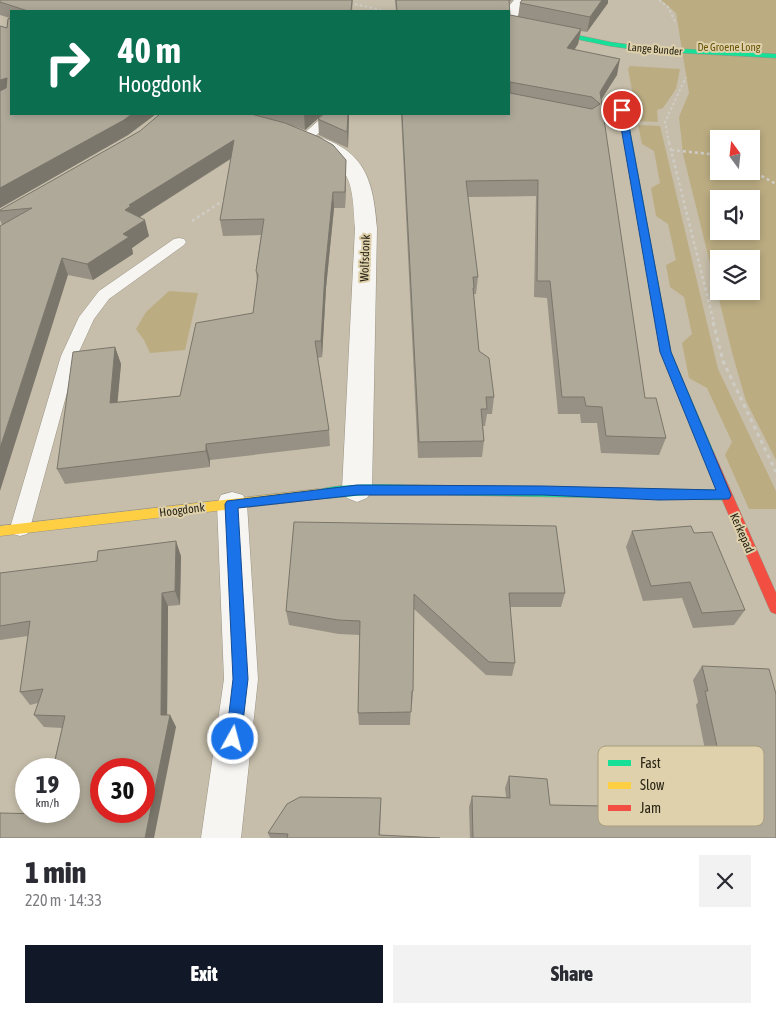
<!DOCTYPE html>
<html lang="en">
<head>
<meta charset="utf-8">
<style>
  body { margin:0; font-family:"Asap Condensed",sans-serif; background:#f2f2f3; color:#2b2b33; height:100vh; display:flex; flex-direction:column; font-size:19px; white-space:nowrap }
  * { box-sizing:border-box; margin:0 }
  p { font-size:16px; color:#7c7c81 }
  .icon { flex:none; width:28px; height:28px; fill:none; stroke:currentColor; stroke-width:2; stroke-linecap:round; stroke-linejoin:round }
  .map { position:relative; height:838px; overflow:hidden }
  .drawer { display:flex; flex-direction:column; background:#fff; flex:1 }
  .drawer>* { flex:none }
  .hud { position:absolute; left:10px; top:10px; width:500px; height:105px; border-radius:0px; box-shadow:0 2px 8px #0003; background:#0b6e4f; color:#fff; overflow:hidden }
  .needle { width:32px; rotate:345deg }
  .fabs { position:absolute; left:710px; top:130px; display:grid; gap:10px }
  .fabs a { display:grid; place-items:center; width:50px; height:50px; border-radius:0px; background:#fff; box-shadow:0 2px 8px #0003; font-size:25px }
  .speed { position:absolute; left:15px; top:758px; display:flex; gap:10px; font-size:25px; font-weight:700; text-align:center }
  .speed>* { display:grid; place-content:center; width:65px; height:65px; border-radius:50%; background:#fff; box-shadow:0 2px 8px #0003; line-height:1 }
  .speed small { font-size:12px; font-weight:400 }
  .speed .limit { border:8px solid #d22; background:#fff; color:#111 }
  .pin { position:absolute; display:grid; place-items:center; width:42px; height:42px; color:#fff; margin:-21px; border:2px solid #fff; border-radius:50%; box-shadow:0 1px 5px #0007 }
  .me { position:absolute; width:55px; margin:-28px; rotate:7deg; stroke-linejoin:round; filter:drop-shadow(0 0 4px #0008) }
  .turn { display:flex; align-items:center; gap:18px; height:105px; padding:0 25px; font-size:22px }
  .turn .icon { width:65px; height:65px; stroke-width:2.5 }
  .turn b { display:block; font-size:35px; line-height:42px }
  .round { display:grid; place-items:center; flex:none; width:52px; height:52px; border-radius:0px; background:#f2f2f3 }
  .summary { display:flex; align-items:center; justify-content:space-between; height:85px; padding:0 25px }
  h1 { font-size:30px; font-weight:800; line-height:38px }
  .action { display:flex; gap:10px; margin-top:auto; padding:10px 25px }
  .action a { flex:1; height:58px; border-radius:0px; background:#111827; color:#fff; font-size:20px; font-weight:800; line-height:58px; text-align:center }
  .action a+a { background:#f2f2f3; color:#2b2b33 }
  .map>svg:first-child { display:block }
</style>
</head>
<body>
<div class="map">
<svg width="776" height="838" viewBox="0 0 776 838">
  <rect width="100%" height="100%" fill="#c6beaa"/>
  <path fill="#bbac82" fill-rule="evenodd" d="M 661,0 L 776,0 L 776,460 L 746,401 L 733,356 L 683,154 L 679,117 L 689,93 L 676,13 ZM 719,139 L 751,139 L 751,171 L 719,171 ZM 719,199 L 751,199 L 751,231 L 719,231 ZM 719,259 L 751,259 L 751,291 L 719,291 Z
    M 630,66 L 680,69 L 676,89 L 663,108 L 657,110 L 658,122 L 638,121 L 628,69 Z
    M 638,125 L 660,126 L 718,369 L 776,491 L 776,509 L 749,509 L 725,455 L 732,442 L 707,388 L 689,378 L 682,343 L 692,334 L 684,297 L 670,287 L 666,265 L 676,260 L 668,224 L 656,216 L 651,188 L 660,183 L 654,151 L 642,144 Z
    M 169,291 L 198,293 L 185,350 L 150,353 L 144,340 L 136,329 L 146,312 Z"/>
  <g fill="none" stroke-linecap="round" stroke-linejoin="round">
    <g stroke="#9a9484" stroke-width="1">
      <path id="lane" d="M 326,114 L 339,114 L 310,141 L 302,141 L 300,138 L 302,135 Z
        M 179,238 L 184,239 L 186,242 L 184,245 L 109,299 L 94,319 L 77,356 L 30,528 L 27,534 L 20,536 L 13,534 L 10,528 L 61,356 L 79,317 L 99,291 L 174,239 Z"/>
    </g>
    <g stroke="#9a9484" stroke-width="1">
      <path id="street" d="M 514,0 L 530,0 L 515,19 L 509,21 L 509,11 L 505,11 Z
        M 309,134 C 364,148 373,177 377,228 L 372,490 L 367,498 L 357,502 L 347,498 L 342,490 L 355,228 C 352,176 351,166 302,144 L 299,140 L 302,136 Z
        M 232,492 L 243,495 L 247,504 L 258,679 L 241,838 L 201,838 L 224,679 L 217,504 L 221,495 Z"/>
    </g>
    <g stroke="#9a9484" stroke-width="1">
      <path id="fast" d="M 509,21 L 610,42 L 645,47 L 776,54 L 776,58 L 645,51 L 610,46 L 509,25 Z
        M 619,107 L 626,109 L 671,352 L 714,453 L 712,456 L 704,456 L 702,453 L 661,352 Z
        M 416,485 L 725,490 L 729,492 L 731,495 L 729,498 L 725,500 L 448,495 L 367,495 L 319,499 L 315,497 L 313,494 L 315,491 C 339,482 389,485 416,485 Z"/>
    </g>
    <g stroke="#9a9484" stroke-width="1">
      <path id="slow" d="M 319,489 L 323,491 L 325,494 L 323,497 L 319,499 L 0,536 L 0,526 Z"/>
    </g>
    <g stroke="#9a9484" stroke-width="1">
      <path id="jam" d="M 708,448 L 712,450 L 714,453 L 776,593 L 776,614 L 771,612 L 769,608 L 702,453 L 704,450 Z"/>
    </g>
    <path stroke="#ceccc5" stroke-width="2" stroke-dasharray="2.5 2.5" stroke-linecap="butt" d="M 659,0 L 668,7 L 676,24
      M 350,3 L 385,11
      M 669,143 L 665,122 L 686,77"/>
    <path stroke="#ceccc5" stroke-width="2.5" stroke-dasharray="3 3" stroke-linecap="butt" d="M 669,142 L 714,323
      M 671,150 L 719,155
      M 751,170 L 776,184
      M 192,221 L 227,198"/>
    <path stroke="#ceccc5" stroke-width="3" stroke-dasharray="4 4" stroke-linecap="butt" d="M 713,322 L 723,361 L 776,472"/>
    <use href="#lane" fill="#f6f5f2" fill-rule="evenodd"/>
    <use href="#street" fill="#f6f5f2" fill-rule="evenodd"/>
    <use href="#fast" fill="#16e098" fill-rule="evenodd"/>
    <use href="#slow" fill="#ffcf43" fill-rule="evenodd"/>
    <use href="#jam" fill="#f24e42" fill-rule="evenodd"/>
  </g>
  <path fill="#969184" d="M 0,0 L 353,0 L 352,11 L 11,11 L 11,114 L 156,114 L 128,135 L 0,208 L 0,26 L 7,28 L 8,19 L 10,18 L 0,15 Z
    M 395,0 L 512,0 L 509,3 L 510,15 L 518,17 L 520,3 L 522,0 L 608,0 L 608,3 L 587,32 L 581,31 L 578,44 L 575,49 L 617,75 L 601,100 L 645,398 L 666,438 L 659,455 L 601,453 L 597,423 L 581,423 L 580,414 L 558,414 L 547,298 L 534,297 L 536,196 L 468,197 L 478,277 L 476,294 L 474,294 L 474,297 L 479,351 L 494,397 L 492,414 L 487,414 L 485,426 L 483,426 L 484,441 L 482,457 L 418,458 L 401,114 L 509,114 L 509,11 L 396,11 Z
    M 252,114 L 323,114 L 305,130 L 293,126 L 346,160 L 346,176 L 345,208 L 334,208 L 326,288 L 322,357 L 318,358 L 329,430 L 330,446 L 210,460 L 210,467 L 65,484 L 57,469 L 115,347 L 121,364 L 117,402 L 180,396 L 253,313 L 257,281 L 256,271 L 261,235 L 223,236 L 220,220 L 231,159 L 140,217 L 149,236 L 132,248 L 133,254 L 93,280 L 68,275 L 2,225 L 0,220 L 0,210 Z
    M 349,114 L 348,148 L 319,135 L 318,119 Z
    M 294,522 L 565,593 L 561,607 L 510,607 L 515,663 L 512,676 L 486,675 L 414,609 L 413,691 L 412,704 L 411,704 L 410,725 L 359,725 L 358,713 L 360,635 L 339,634 L 289,625 L 286,611 Z
    M 632,531 L 694,533 L 745,610 L 734,625 L 693,628 L 682,598 L 643,601 L 626,547 Z
    M 181,556 L 180,605 L 168,606 L 167,715 L 170,715 L 176,727 L 42,814 L 62,728 L 44,727 L 34,715 L 38,703 L 30,705 L 20,692 L 28,636 L 0,640 L 0,573 Z
    M 702,666 L 776,838 L 470,838 L 469,807 L 472,796 L 506,797 L 505,788 L 509,776 L 550,805 L 643,807 L 639,773 L 647,761 L 708,765 L 696,705 L 698,702 L 693,680 Z
    M 381,798 L 380,835 L 440,838 L 270,838 L 268,833 Z"/>
  <path fill="#7a766b" d="M 602,0 L 608,0 L 608,3 L 587,32 L 590,17 Z
    M 581,29 L 578,44 L 565,63 L 567,48 Z
    M 620,59 L 617,75 L 599,103 L 600,92 Z
    M 7,78 L 11,91 L 0,97 L 0,80 Z
    M 132,114 L 156,114 L 128,135 L 0,208 L 0,188 Z
    M 304,114 L 323,114 L 305,130 Z
    M 348,114 L 349,114 L 348,148 L 347,132 Z
    M 234,140 L 236,155 L 135,220 L 125,210 L 129,205 Z
    M 346,160 L 346,176 L 345,208 L 345,192 Z
    M 333,192 L 334,208 L 326,288 L 322,357 L 321,341 L 325,272 Z
    M 145,220 L 149,236 L 132,248 L 133,254 L 93,280 L 87,264 L 123,234 Z
    M 62,258 L 68,275 L 0,491 L 0,448 Z
    M 115,347 L 121,364 L 116,419 L 110,403 Z
    M 206,444 L 210,460 L 210,467 L 206,451 Z
    M 176,541 L 181,556 L 180,605 L 175,591 Z
    M 162,593 L 168,606 L 167,727 L 170,715 L 176,727 L 154,838 L 145,838 L 161,715 Z"/>
  <path fill="#afa999" stroke="#7a766b" fill-rule="evenodd" d="M 0,0 L 352,0 L 351,11 L 28,11 L 0,2 Z
    M 396,0 L 509,0 L 510,15 L 581,29 L 567,48 L 620,59 L 600,92 L 645,398 L 656,398 L 666,438 L 606,436 L 602,407 L 586,406 L 584,397 L 562,397 L 550,281 L 537,281 L 538,180 L 466,181 L 478,277 L 473,277 L 474,288 L 473,288 L 479,351 L 489,358 L 494,397 L 486,397 L 487,409 L 481,409 L 484,441 L 419,442 L 402,114 L 509,114 L 509,11 L 397,11 ZM 510,82 L 592,97 L 600,104 L 592,109 L 510,93 Z
    M 522,0 L 602,0 L 590,17 L 520,3 Z
    M 11,18 L 11,114 L 132,114 L 124,120 L 0,188 L 0,91 L 6,88 L 7,78 L 0,80 L 0,26 L 7,28 L 8,19 Z
    M 160,114 L 251,114 L 285,123 L 319,137 L 333,145 L 346,160 L 345,192 L 333,192 L 325,272 L 321,341 L 315,341 L 329,430 L 206,444 L 206,451 L 57,469 L 73,352 L 115,347 L 110,403 L 180,396 L 196,323 L 253,313 L 258,275 L 256,271 L 264,219 L 220,220 L 234,140 L 129,205 L 131,206 L 125,210 L 145,220 L 123,234 L 129,237 L 87,264 L 62,258 L 0,448 L 0,226 L 32,208 L 0,211 L 0,210 L 140,131 Z
    M 324,114 L 348,114 L 347,132 L 318,119 Z
    M 294,522 L 556,526 L 565,593 L 509,593 L 515,663 L 489,662 L 414,594 L 413,691 L 412,691 L 411,712 L 358,713 L 360,621 L 338,620 L 286,611 Z
    M 691,526 L 694,533 L 712,532 L 745,610 L 702,613 L 690,582 L 651,586 L 632,531 Z
    M 176,541 L 175,591 L 162,593 L 161,715 L 170,715 L 145,838 L 0,838 L 0,813 L 42,814 L 43,811 L 69,811 L 69,769 L 53,769 L 65,716 L 34,715 L 43,689 L 20,692 L 30,621 L 0,626 L 0,573 L 97,561 L 98,551 ZM 101,769 L 144,769 L 144,811 L 101,811 Z
    M 702,666 L 769,669 L 776,694 L 776,838 L 473,838 L 472,796 L 510,798 L 509,776 L 547,779 L 550,805 L 653,807 L 647,761 L 721,765 L 705,691 L 708,691 Z
    M 300,797 L 381,798 L 379,835 L 440,838 L 287,838 L 288,834 L 268,833 L 287,804 Z"/>
  <path fill="#1a73e8" stroke="#114b97" d="M 622,107 L 626,110 L 671,352 L 731,495 L 729,499 L 659,500 L 543,495 L 357,495 L 238,508 L 248,679 L 241,739 L 239,744 L 233,746 L 228,744 L 226,739 L 233,679 L 225,504 L 227,501 L 357,485 L 543,486 L 716,490 L 660,352 L 618,110 Z"/>
  <g text-anchor="middle" stroke-width="4" stroke-linejoin="round" paint-order="stroke">
    <g font-size="11" fill="#695304" stroke="#ded1ab">
      <text x="729" y="51">De Groene Long</text>
    </g>
    <g font-size="11" fill="#2a2517" stroke="#ded1ab">
      <text transform="translate(655 49) rotate(5)" y="4">Lange Bunder</text>
    </g>
    <g font-size="12" fill="#2a2517" stroke="#ded1ab">
      <text transform="translate(365 258) rotate(-88)" y="4">Wolfsdonk</text>
      <text transform="translate(182 510) rotate(-7)" y="4">Hoogdonk</text>
      <text transform="translate(742 533) rotate(66)" y="4">Kerkepad</text>
    </g>
  </g>
  <rect x="598" y="746" width="166" height="80" rx="8" fill="#ded1ab" stroke="#a89d7f" stroke-width="1"/>
  <rect x="608" y="760" width="23" height="6" fill="#16e098"/>
  <rect x="608" y="782" width="23" height="7" fill="#ffcf43"/>
  <rect x="608" y="805" width="23" height="6" fill="#f24e42"/>
  <g font-size="14" fill="#2a2517">
    <text x="640" y="768">Fast</text>
    <text x="640" y="790">Slow</text>
    <text x="640" y="813">Jam</text>
  </g>
</svg>
<div class="fabs">
<a><svg class="needle" viewBox="-14 -14 28 28"><path d="M0-13l5 13h-10z" fill="#e53935"/><path d="M0 13l5-13h-10z" fill="#7c7c81"/></svg></a>
<a><svg class="icon" aria-label="sound" viewBox="0 0 24 24"><path d="M4 9h4l5-4v14l-5-4H4zM17 9q2 3 0 6"/></svg></a>
<a><svg class="icon" aria-label="layers" viewBox="0 0 24 24"><path d="M12 4l9 5-9 5-9-5zM3 14l9 5 9-5"/></svg></a>
</div>
<div class="speed"><div>19<small>km/h</small></div><div class="limit">30</div></div>
<div class="pin" style="left:622px;top:110px;background:#d93025"><svg class="icon" aria-label="arrive" viewBox="0 0 24 24"><path d="M6 21V4h12l-3 4 3 4H6"/></svg></div>
<svg class="me" style="left:233px;top:739px" viewBox="-20 -20 40 40"><circle r="17" fill="#1a73e8" stroke="#fff" stroke-width="3"/><path d="M0-11L8 9 0 5-8 9z" fill="#fff"/></svg>
<div class="hud">
<div class="turn"><svg class="icon" aria-label="right" viewBox="0 0 24 24"><path d="M7 20v-9h11M14 6l5 5-5 5"/></svg><div><b>40 m</b>Hoogdonk</div></div>
</div>
</div>
<section class="drawer">
<div class="summary"><div><h1>1 min</h1><p>220 m · 14:33</p></div><a class="round"><svg class="icon" aria-label="close" viewBox="0 0 24 24"><path d="M6 6l12 12M18 6L6 18"/></svg></a></div>
<div class="action"><a>Exit</a><a>Share</a></div>
</section>
</body>
</html>
